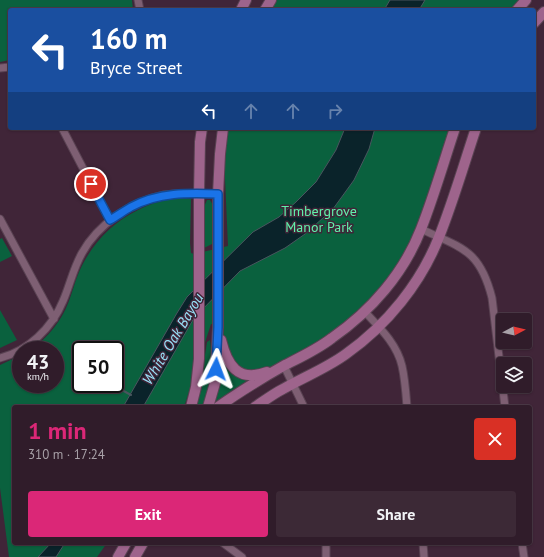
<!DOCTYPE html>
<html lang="en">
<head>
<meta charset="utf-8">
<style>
  body { margin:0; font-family:"PT Sans",sans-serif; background:#3c2936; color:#f1f3f6; height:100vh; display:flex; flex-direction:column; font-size:15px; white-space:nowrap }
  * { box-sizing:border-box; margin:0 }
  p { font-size:13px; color:#a8a1a8 }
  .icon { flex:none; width:22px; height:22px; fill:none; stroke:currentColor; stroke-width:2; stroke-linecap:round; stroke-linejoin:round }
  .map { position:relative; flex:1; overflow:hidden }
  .details { position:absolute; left:12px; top:405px; width:520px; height:140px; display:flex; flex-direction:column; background:#301c2a; border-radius:4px; box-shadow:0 1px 3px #0004,0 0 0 1px #4b3a47 }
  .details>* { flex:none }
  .banner { position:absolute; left:8px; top:8px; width:528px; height:122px; border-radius:4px; box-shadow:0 1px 3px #0004,0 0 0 1px #4b3a47; background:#1a4fa0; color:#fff; overflow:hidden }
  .needle { width:26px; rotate:83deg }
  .fabs { position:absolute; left:496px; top:313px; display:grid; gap:8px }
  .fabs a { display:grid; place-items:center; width:36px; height:36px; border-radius:4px; background:#301c2a; box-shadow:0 1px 3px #0004,0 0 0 1px #4b3a47; font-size:20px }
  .speed { position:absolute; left:12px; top:341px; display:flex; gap:8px; font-size:20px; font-weight:700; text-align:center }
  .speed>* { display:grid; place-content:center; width:52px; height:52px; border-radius:50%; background:#301c2a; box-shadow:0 1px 3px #0004,0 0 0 1px #4b3a47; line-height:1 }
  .speed small { font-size:10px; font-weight:400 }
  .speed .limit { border:2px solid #111; border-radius:6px; background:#fff; color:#111 }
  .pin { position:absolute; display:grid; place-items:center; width:34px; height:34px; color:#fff; margin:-17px; border:2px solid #fff; border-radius:50%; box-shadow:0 1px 4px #0007 }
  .me { position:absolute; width:44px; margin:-22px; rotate:3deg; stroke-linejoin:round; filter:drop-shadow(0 0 3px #0008) }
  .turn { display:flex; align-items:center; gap:14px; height:84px; padding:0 16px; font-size:18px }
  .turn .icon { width:52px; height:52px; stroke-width:2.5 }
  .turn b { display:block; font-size:28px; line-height:34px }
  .lanes { display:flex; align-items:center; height:38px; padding:0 16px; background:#0003; justify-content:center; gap:20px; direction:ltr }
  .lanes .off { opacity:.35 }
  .round { display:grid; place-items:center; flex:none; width:42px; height:42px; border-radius:4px; background:#3c2936 }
  .head { display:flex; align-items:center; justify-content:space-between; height:68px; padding:0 16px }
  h1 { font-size:24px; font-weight:600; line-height:30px; color:#db2777 }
  .primary-button { display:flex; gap:8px; margin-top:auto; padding:8px 16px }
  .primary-button a { flex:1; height:46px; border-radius:4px; background:#db2777; color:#fff; font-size:16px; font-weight:600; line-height:46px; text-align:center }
  .primary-button a+a { background:#3c2936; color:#f1f3f6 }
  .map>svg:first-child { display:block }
</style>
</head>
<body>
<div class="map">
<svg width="544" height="557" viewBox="0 0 544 557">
  <rect width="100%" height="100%" fill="#402538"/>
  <path fill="#0a613e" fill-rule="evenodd" d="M 0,0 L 132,0 L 133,10 L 10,10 L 10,60 L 0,62 Z
    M 275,0 L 521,0 L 512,10 L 269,10 Z
    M 227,128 L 452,128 L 414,237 L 401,261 L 368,304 L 325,339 L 264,372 L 258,373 L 236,367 L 223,338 L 224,327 L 211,324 L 184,407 L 14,407 L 14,543 L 107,543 L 97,557 L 9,557 L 0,488 L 0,365 L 21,355 L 21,384 L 55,384 L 55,350 L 29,350 C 48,339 63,319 70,298 C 73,290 75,281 79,272 C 91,245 111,223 138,210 C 154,202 173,197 191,199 L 190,243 L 191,253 L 194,254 L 228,246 L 224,156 ZM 81,350 L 115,350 L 115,384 L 81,384 Z
    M 207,200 L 210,200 L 214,207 L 214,243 L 204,248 L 203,209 Z
    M 2,238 L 12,256 L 0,262 L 0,239 Z
    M 0,310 L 17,340 L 0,348 Z
    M 210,340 C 213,364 210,385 204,407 L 197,407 L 207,342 Z
    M 223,362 L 238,376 L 248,380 L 215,402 Z"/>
  <path fill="#0a232a" stroke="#49555e" d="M 390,0 L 425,0 L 419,10 L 384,10 Z
    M 345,128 L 375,128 L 369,149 L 354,180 L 333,209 L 305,234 L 285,248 L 240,271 L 194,318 L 143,407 L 123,407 L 177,313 L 187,297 L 253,232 L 279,217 L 296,202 L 316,182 L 336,150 Z
    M 51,543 L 65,543 L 56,557 L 38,557 Z"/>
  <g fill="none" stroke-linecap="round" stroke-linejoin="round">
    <path stroke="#49555e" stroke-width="2" d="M 111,384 L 131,395"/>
    <g stroke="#594252" stroke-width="9">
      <path id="street" d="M 138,0 L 140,10
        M 0,68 L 10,67
        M 62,128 L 110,220
        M 0,219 L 54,319
        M 421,229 C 462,248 480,250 492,298 L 505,407
        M 365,312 C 380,328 397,344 402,366 C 405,379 406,394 407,407
        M 0,358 C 28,351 52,328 63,301 C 70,285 73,269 82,253 C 98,224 131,202 164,195 C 181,192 200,194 218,194
        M 284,366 L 304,407
        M 223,543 L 242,557
        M 326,543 L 326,557
        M 423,543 L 424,557
        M 522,543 L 524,557"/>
    </g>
    <g stroke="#594252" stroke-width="12">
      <path id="secondary" d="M 241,10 L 246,0
        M 265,10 L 271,0
        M 517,10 L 526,0
        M 534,23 L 544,12
        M 221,340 C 227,365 238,383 267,372
        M 191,407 L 196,387 L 199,359 L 199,194 L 200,142 L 202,128
        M 208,407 L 215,383 L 218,327 L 218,194 L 220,154 L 223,128
        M 218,407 C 239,392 262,378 285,365 C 301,357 318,349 332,338 C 371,311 404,273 421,229 C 434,196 444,161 455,128
        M 255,407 C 264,401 273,394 283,389 C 304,377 327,368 346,354 C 387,325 421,283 439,237 C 453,202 464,164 476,128
        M 118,557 L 126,543
        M 135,557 L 143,543"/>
    </g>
    <use href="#street" stroke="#7e5f73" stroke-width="7"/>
    <use href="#secondary" stroke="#9e648c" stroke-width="10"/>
  </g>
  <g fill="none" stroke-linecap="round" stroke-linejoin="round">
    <g stroke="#114b97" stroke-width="10">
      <path id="route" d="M 91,184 L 110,220 C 117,216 124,211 131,207 C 159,192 188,193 218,194 L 218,327 L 216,369"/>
    </g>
    <use href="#route" stroke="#1a73e8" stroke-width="7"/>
  </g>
  <g text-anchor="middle" stroke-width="3" stroke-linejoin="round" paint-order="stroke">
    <g font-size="14" fill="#61f1ab" stroke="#402538">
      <text x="319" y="216">Timbergrove<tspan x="319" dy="16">Manor Park</tspan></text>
    </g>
    <g font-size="15" font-style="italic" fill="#99e3fa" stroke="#402538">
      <text transform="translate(173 339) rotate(-59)" y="5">White Oak Bayou</text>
    </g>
  </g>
</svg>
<div class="fabs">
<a><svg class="needle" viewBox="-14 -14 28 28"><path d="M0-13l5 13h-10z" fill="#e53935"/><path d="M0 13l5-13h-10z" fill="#a8a1a8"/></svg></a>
<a><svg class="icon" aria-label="layers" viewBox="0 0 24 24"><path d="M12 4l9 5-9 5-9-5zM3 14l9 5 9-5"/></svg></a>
</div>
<div class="speed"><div>43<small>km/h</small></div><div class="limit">50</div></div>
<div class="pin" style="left:91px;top:184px;background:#d93025"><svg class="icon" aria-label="arrive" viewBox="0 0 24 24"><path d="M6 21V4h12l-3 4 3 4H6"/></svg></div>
<svg class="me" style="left:216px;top:369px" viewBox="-20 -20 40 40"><path d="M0-17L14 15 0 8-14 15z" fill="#1a73e8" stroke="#fff" stroke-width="4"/></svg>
<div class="banner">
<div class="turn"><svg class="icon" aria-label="left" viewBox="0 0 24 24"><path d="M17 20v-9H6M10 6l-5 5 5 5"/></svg><div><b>160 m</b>Bryce Street</div></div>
<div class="lanes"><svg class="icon" aria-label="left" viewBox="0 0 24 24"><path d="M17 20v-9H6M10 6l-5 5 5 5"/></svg><svg class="icon off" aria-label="ahead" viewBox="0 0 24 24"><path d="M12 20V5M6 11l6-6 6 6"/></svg><svg class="icon off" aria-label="ahead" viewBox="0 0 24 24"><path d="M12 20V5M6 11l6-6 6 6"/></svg><svg class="icon off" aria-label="right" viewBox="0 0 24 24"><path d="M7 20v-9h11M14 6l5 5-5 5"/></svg></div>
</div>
<section class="details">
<div class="head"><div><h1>1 min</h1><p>310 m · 17:24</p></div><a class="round" style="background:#d93025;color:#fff"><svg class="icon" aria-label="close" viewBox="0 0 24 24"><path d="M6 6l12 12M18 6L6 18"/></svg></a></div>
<div class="primary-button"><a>Exit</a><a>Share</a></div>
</section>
</div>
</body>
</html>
